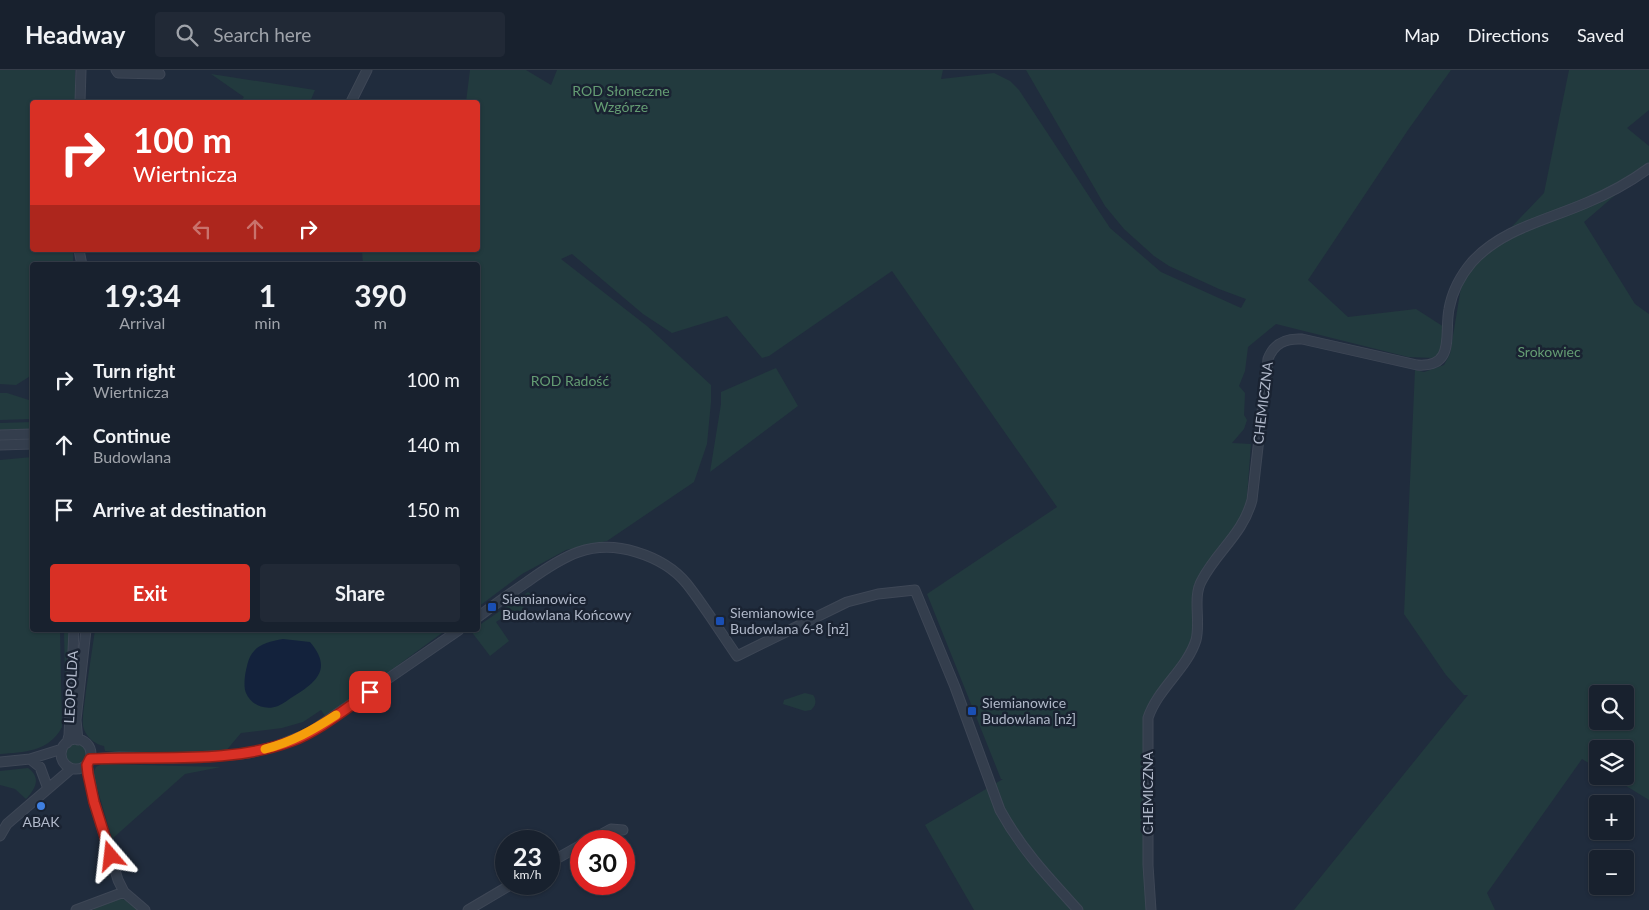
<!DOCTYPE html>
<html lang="en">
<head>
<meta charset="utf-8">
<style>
  body { margin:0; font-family:Lato,sans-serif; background:#212936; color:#f1f3f6; height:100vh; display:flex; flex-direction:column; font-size:19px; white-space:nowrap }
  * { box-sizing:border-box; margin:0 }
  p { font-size:16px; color:#9fa3aa }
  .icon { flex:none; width:28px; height:28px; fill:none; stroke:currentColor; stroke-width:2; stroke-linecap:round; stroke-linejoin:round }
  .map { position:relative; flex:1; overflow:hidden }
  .side { position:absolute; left:30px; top:192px; width:450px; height:370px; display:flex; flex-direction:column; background:#18212e; border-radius:5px; box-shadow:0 1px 4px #0004,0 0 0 1px #363e4a }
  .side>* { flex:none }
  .hud { position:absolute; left:30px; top:30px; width:450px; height:152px; border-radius:5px; box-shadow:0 1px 4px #0004,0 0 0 1px #363e4a; background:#d93025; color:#fff; overflow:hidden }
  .fabs { position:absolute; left:1589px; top:615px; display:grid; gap:10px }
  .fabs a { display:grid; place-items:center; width:45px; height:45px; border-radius:5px; background:#18212e; box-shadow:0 1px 4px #0004,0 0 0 1px #363e4a; font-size:25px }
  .speed { position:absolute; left:495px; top:760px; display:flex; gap:10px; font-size:25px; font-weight:700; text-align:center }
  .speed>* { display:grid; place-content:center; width:65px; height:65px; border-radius:50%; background:#18212e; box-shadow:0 1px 4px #0004,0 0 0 1px #363e4a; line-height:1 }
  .speed small { font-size:12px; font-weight:400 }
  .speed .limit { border:8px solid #d22; background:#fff; color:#111 }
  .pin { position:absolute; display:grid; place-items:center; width:42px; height:42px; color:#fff; margin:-21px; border-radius:10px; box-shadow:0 2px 8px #0006 }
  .me { position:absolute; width:55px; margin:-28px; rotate:343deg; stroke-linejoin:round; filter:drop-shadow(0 0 4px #0008) }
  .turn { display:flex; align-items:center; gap:18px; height:105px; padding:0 20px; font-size:22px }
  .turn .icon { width:65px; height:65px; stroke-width:2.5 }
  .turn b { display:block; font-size:35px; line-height:42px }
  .lanes { display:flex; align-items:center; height:48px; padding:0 20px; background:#0003; justify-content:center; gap:25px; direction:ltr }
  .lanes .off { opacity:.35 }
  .eta { display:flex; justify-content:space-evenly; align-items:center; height:85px; text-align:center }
  .eta b { font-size:30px; font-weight:700; line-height:35px }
  .action { display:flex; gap:10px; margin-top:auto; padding:10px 20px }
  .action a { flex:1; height:58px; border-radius:5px; background:#d93025; color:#fff; font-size:20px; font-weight:700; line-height:58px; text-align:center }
  .action a+a { background:#212936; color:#f1f3f6 }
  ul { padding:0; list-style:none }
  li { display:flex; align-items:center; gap:15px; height:65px; padding:0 20px }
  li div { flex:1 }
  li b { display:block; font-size:19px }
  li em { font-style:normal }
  header { display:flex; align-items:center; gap:30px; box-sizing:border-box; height:70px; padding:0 25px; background:#18212e; border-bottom:1px solid #363e4a }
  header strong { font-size:24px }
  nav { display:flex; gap:28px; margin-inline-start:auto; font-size:18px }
  .search { width:350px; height:45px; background:#212936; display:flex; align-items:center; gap:12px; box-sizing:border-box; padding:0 18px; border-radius:5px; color:#9fa3aa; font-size:19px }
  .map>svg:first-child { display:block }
</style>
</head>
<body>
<header>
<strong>Headway</strong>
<div class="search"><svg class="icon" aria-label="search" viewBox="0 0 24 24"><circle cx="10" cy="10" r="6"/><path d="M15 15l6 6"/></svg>Search here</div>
<nav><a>Map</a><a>Directions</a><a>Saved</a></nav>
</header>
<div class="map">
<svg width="1649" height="840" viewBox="0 0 1649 840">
  <rect width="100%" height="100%" fill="#202c3d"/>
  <path fill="#223a3e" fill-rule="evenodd" d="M 0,0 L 75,0 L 75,32 L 32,32 L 32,180 L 73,180 L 73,195 L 32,195 L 32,305 L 16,315 L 0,314 Z
    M 470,0 L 526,0 L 551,15 L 557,0 L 943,0 L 941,9 L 994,3 L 1010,11 L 1019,20 L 1110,158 L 1161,202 L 1241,238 L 1246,229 L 1219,219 L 1169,196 L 1154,186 L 1124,159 L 1105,136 L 1026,0 L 1451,0 L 1408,60 L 1308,210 L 1348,247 L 1416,239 L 1444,257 L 1440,285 L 1434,288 L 1408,287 L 1276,254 L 1248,277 L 1245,301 L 1239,316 L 1245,323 L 1244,345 L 1247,350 L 1244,359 L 1232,373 L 1251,374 L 1246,439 L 1236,459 L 1197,513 L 1193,566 L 1186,582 L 1144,645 L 1146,840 L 974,840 L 925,755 L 1003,709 L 1001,709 L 927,524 L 1057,437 L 892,201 L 769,286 L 762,288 L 727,246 L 672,263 L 643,244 L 572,184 L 561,189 L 647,256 L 711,315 L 711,332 L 707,374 L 694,412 L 607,471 L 566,480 L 522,504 L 478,537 L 478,195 L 363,195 L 362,180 L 478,180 L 478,32 L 466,32 Z
    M 1569,0 L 1649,0 L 1649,40 L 1627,58 L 1649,76 L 1649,96 L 1584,152 L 1635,234 L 1649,244 L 1649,730 L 1610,706 L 1625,706 L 1625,679 L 1598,679 L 1597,698 L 1582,689 L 1487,823 L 1495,840 L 1294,840 L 1468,625 L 1464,625 L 1446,605 L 1404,544 L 1415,300 L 1424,302 L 1444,295 L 1450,284 L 1462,211 L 1481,189 L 1544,123 ZM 1598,624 L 1625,624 L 1625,651 L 1598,651 Z
    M 211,4 L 315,20 L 310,32 L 240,32 L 244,27 Z
    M 776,298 L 798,336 L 710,402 L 721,334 L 721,322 Z
    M 0,323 L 7,323 L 32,331 L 32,349 L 0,350 Z
    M 32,352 L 32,360 L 0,361 L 0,353 Z
    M 32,387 L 32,560 L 60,560 L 62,657 C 49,682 24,682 0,684 L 0,390 Z
    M 528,522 L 531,524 L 529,528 L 521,534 L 525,539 L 519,543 L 511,542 L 496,552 L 509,571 L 490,586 L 471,561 L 478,560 L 478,556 Z
    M 64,560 L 70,560 L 66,653 Z
    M 95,560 L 446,560 L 352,629 L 325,646 L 321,640 L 303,652 L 282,658 L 241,663 L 225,682 L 141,685 L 105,681 L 104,676 C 95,675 85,666 83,656 C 82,645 85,632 86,621 C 89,601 92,580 95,560 Z
    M 805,623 L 813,625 C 817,630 816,636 811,640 L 805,641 L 783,634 L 784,630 Z
    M66 684a10 10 0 1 1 20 0a10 10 0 1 1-20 0Z
    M 102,694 L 221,697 L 185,704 L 112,769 L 93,704 L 96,697 Z
    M 28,698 C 42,708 35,719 26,729 L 15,719 L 0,715 L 0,701 Z
    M 120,828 L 128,831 L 137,840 L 94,840 L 92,837 Z"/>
  <path fill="#13223c" d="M 283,569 L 310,572 C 332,598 318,611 294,626 C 289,629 283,634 278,636 C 265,641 251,635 246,623 C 243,616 245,603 247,596 C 251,576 265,572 283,569 Z"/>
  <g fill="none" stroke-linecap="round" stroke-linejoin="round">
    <g stroke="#3e4756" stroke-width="11">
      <path id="minor" d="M 116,0 L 118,3 L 160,4
        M 80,32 L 81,0
        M 351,32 L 367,0
        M 79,180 L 82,195
        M 0,365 L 32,364
        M 0,375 L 32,374
        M 478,547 C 494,535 511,523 527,512 C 563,486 592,468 636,482 C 656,488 674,498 687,514 C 705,537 721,563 737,586 L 847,532 L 878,524 L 915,520 L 955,617 L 1000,740 C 1022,780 1048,807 1078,840
        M61 684a15 15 0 1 1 30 0a15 15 0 1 1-30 0Z
        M 78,670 L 76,650 L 86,560
        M 67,673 L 69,665 L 74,560
        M 30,689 L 40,697 L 47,716
        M 90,689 L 119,687 L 173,688 L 231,685 L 249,683 L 276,676 L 309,663 L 459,560
        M 0,692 L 30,689 L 62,679
        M 87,695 L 94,732 L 118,810 L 124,822 L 145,840
        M 0,766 L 7,754 L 71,699
        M 589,771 L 611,759 L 623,760
        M 549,793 L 581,775
        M 76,840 L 124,822
        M 468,840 L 512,814
        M 1151,840 L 1148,795 L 1148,648 C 1158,618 1187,599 1196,570 C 1201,551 1192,527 1202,510 C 1217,481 1243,464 1252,430 L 1268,289 C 1274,273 1286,268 1302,269 L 1417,295 C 1456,298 1444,264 1449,239 C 1452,222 1461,205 1472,192 C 1502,159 1547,150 1586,133 C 1608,124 1630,112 1649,98"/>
    </g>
    <use href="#minor" stroke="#343e4d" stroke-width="9"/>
  </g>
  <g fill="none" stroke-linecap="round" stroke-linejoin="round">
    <g stroke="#8d1f18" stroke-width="12">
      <path id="route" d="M 111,786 L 94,732 L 88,704 L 87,695 L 90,689 C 157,685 228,695 292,671 C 320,660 345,639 370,622"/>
    </g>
    <use href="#route" stroke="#d93025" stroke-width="9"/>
    <path stroke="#f59e0b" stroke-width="9" d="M 265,679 C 292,672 313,660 336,645"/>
  </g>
  <g fill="#1a4fb4" stroke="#1a2332" stroke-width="2">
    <rect x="487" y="532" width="10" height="10" rx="2.5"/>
    <rect x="715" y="546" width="10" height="10" rx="2.5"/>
    <rect x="967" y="636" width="10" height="10" rx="2.5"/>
  </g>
  <circle fill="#3f7fe0" stroke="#1a2332" stroke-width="2" cx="41" cy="736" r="5"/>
  <g text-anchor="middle" stroke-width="5" stroke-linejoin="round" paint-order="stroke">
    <g font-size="14" fill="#649c73" stroke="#1a2332">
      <text x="621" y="26">ROD Słoneczne<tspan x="621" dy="16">Wzgórze</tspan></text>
      <text x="1549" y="287">Srokowiec</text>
      <text x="570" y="316">ROD Radość</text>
    </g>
    <g font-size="14" fill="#b0b8c9" stroke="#1a2332">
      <text transform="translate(1263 333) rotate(-83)" y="5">CHEMICZNA</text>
      <text transform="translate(71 617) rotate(-87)" y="5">LEOPOLDA</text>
      <text transform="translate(1148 723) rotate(-90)" y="5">CHEMICZNA</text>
    </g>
    <g font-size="14" fill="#b0b8c9" stroke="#1a2332" text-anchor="start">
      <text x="502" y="534">Siemianowice<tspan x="502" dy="16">Budowlana Końcowy</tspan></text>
      <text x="730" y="548">Siemianowice<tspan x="730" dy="16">Budowlana 6-8 [nż]</tspan></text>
      <text x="982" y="638">Siemianowice<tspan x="982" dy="16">Budowlana [nż]</tspan></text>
      <text x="41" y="757" text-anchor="middle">ABAK</text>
    </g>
  </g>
</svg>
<div class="fabs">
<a><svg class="icon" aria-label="search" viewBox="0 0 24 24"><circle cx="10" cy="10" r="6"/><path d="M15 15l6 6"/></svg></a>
<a><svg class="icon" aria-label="layers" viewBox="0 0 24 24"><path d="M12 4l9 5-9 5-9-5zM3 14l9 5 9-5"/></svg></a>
<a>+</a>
<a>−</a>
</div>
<div class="speed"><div>23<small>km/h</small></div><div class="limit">30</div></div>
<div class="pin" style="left:370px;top:622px;background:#d93025"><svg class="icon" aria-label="arrive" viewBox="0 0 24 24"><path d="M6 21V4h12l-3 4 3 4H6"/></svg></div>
<svg class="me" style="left:111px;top:786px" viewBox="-20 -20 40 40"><path d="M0-17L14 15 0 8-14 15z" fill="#d93025" stroke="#fff" stroke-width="4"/></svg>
<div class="hud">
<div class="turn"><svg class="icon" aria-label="right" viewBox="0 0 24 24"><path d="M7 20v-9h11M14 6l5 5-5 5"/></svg><div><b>100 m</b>Wiertnicza</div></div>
<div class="lanes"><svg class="icon off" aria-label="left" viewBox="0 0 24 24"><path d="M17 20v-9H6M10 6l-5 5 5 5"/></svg><svg class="icon off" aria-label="ahead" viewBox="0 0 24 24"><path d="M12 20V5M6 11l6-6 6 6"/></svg><svg class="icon" aria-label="right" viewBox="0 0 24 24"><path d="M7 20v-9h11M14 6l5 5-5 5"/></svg></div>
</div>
<section class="side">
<div class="eta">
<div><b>19:34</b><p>Arrival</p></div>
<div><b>1</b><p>min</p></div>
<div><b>390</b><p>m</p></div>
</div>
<ul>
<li><svg class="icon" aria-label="right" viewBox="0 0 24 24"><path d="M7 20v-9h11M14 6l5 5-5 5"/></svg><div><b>Turn right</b><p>Wiertnicza</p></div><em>100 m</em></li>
<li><svg class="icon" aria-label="ahead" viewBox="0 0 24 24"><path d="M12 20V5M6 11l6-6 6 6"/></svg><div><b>Continue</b><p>Budowlana</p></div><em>140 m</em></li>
<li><svg class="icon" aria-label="arrive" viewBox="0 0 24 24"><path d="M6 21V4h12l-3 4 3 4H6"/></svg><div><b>Arrive at destination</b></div><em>150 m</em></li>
</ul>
<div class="action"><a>Exit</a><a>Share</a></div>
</section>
</div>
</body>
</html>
